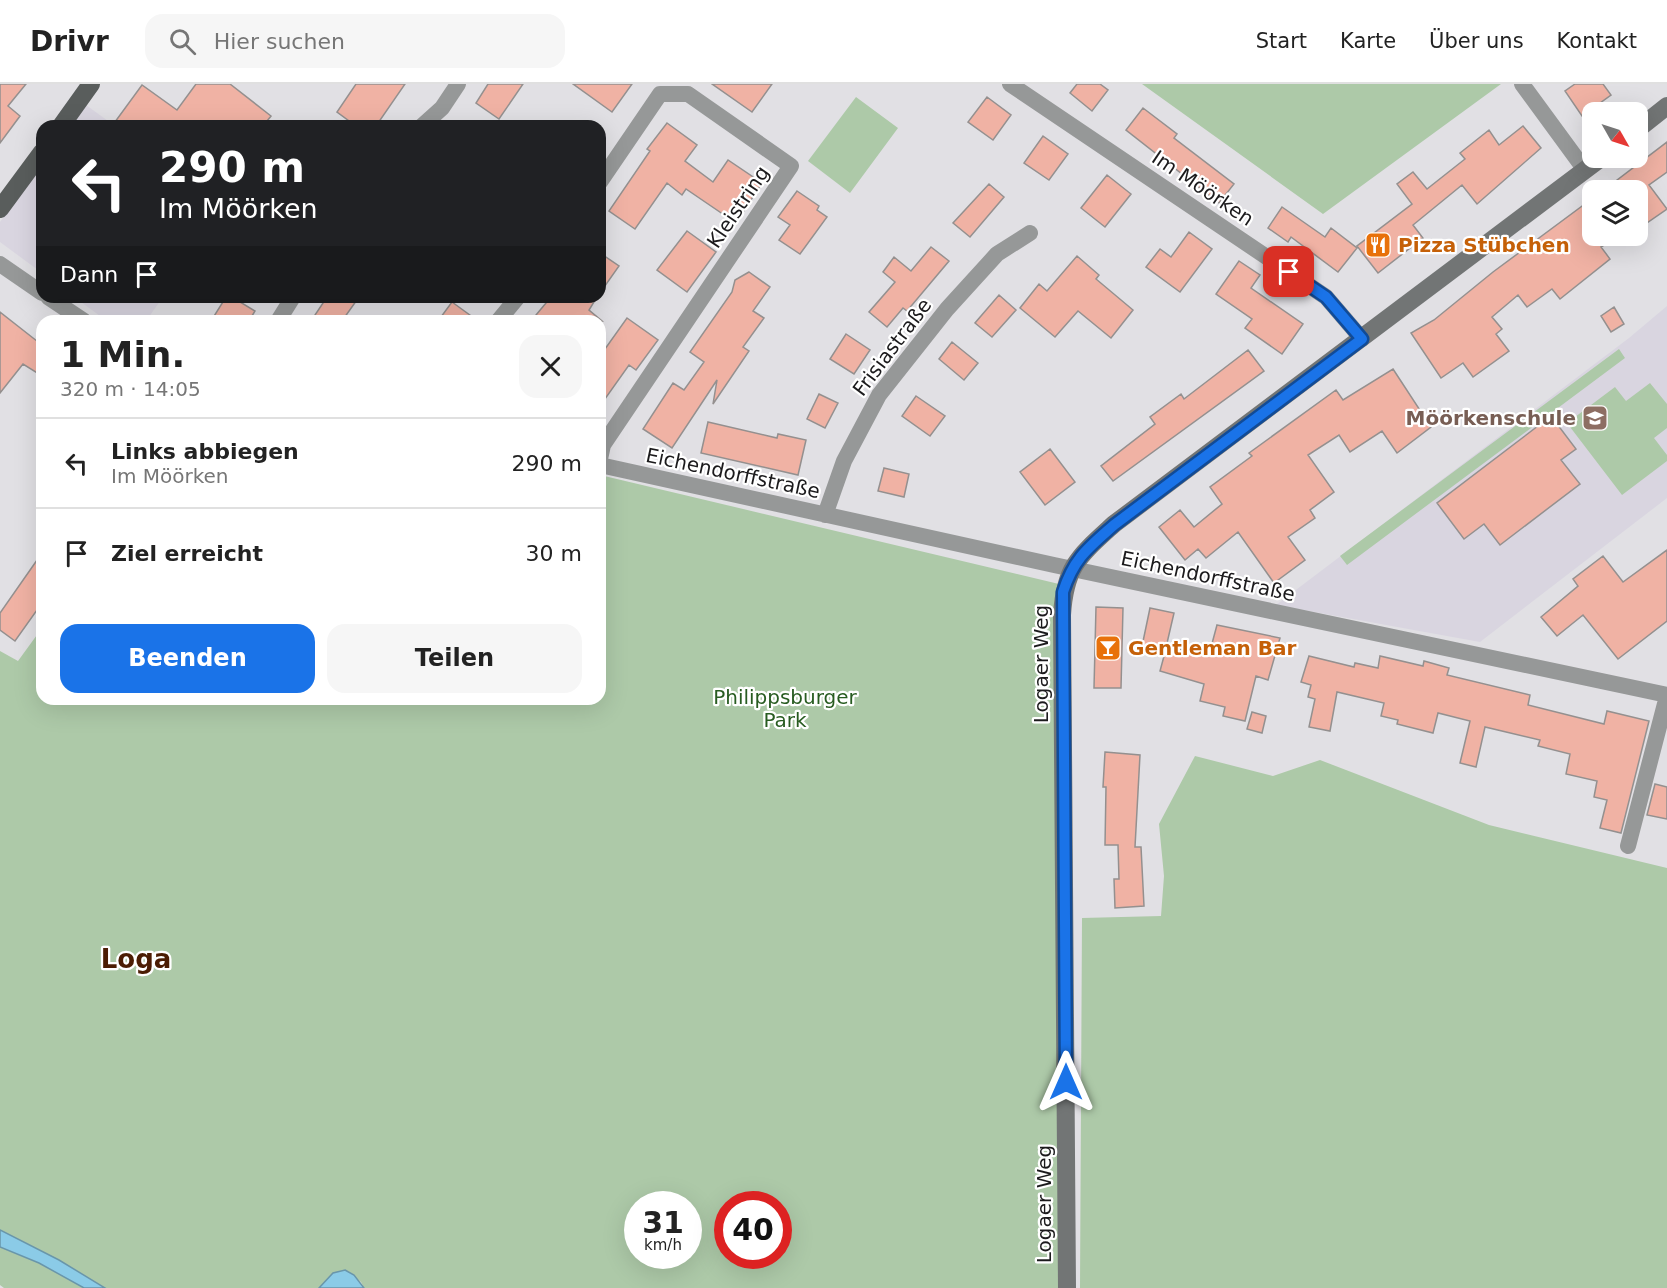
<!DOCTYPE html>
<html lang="de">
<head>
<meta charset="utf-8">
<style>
  body { margin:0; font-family:"DejaVu Sans",sans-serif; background:#f6f6f6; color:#222; height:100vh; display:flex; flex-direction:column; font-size:22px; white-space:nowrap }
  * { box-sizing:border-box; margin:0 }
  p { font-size:20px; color:#767676 }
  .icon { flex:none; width:33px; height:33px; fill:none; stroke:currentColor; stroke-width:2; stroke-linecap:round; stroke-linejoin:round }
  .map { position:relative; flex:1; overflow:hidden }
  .sheet { position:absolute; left:36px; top:231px; width:570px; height:390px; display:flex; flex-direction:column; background:#fff; border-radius:18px; box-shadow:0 6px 24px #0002 }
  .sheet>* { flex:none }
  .top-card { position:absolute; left:36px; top:36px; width:570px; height:183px; border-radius:18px; box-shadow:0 6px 24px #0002; background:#202124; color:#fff; overflow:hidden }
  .needle { width:39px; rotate:129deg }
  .controls { position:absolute; left:1582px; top:18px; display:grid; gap:12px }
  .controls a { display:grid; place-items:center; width:66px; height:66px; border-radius:12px; background:#fff; box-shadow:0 6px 24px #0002; font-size:30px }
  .speed { position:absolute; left:624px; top:1107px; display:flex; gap:12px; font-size:30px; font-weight:700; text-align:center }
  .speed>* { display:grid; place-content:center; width:78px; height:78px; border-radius:50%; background:#fff; box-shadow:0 6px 24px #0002; line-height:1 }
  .speed small { font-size:15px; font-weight:400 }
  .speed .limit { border:9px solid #d22; background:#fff; color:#111 }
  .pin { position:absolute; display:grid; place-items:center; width:51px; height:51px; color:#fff; margin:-26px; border-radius:12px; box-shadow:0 3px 9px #0006 }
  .me { position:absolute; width:66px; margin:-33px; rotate:0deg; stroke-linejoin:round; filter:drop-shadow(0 0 4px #0008) }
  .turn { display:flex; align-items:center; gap:21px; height:126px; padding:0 24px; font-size:27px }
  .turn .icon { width:78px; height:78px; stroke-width:2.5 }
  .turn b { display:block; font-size:42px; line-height:51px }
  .then { display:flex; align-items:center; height:57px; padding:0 24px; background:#0003; gap:12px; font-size:22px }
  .round { display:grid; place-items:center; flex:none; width:63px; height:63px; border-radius:18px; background:#f6f6f6 }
  .summary { display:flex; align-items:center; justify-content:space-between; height:102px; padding:0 24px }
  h1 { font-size:36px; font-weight:700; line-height:45px }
  .button { display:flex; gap:12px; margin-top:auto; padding:12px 24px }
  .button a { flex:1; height:69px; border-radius:18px; background:#1a73e8; color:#fff; font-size:24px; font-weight:700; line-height:69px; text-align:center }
  .button a+a { background:#f6f6f6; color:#222 }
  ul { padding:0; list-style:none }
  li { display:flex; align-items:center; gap:18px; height:90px; padding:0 24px; border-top:2px solid #e0e0e0 }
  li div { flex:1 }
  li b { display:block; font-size:22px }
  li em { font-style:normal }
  header { display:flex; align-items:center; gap:36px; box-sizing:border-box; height:84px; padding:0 30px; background:#fff; border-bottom:2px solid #e0e0e0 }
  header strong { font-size:28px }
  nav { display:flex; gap:33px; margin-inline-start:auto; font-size:21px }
  .search { width:420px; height:54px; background:#f6f6f6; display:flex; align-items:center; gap:15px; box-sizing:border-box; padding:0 21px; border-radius:18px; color:#767676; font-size:22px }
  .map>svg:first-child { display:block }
</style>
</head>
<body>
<header>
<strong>Drivr</strong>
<div class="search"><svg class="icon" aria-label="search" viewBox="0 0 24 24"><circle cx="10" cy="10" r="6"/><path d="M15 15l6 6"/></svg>Hier suchen</div>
<nav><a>Start</a><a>Karte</a><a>Über uns</a><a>Kontakt</a></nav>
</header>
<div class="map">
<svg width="1667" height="1204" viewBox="0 0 1667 1204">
  <rect width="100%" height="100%" fill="#e1e0e4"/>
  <path fill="#d9d5e0" d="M 86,21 L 115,42 L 71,42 Z
    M 42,81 L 42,189 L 0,158 L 0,138 Z
    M 74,213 L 163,213 L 146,237 L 107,237 Z
    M 1667,222 L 1667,414 L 1480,558 L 1276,521 L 1629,254 Z"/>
  <path fill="#adc9a8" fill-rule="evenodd" d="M 1142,0 L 1501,0 L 1323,130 Z
    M 856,13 L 898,44 L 850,109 L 808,77 Z
    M 1619,265 L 1625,274 L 1347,481 L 1340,472 Z
    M 1650,299 L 1667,320 L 1667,344 L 1654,354 L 1667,371 L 1667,377 L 1622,411 L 1567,339 L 1615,303 L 1626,317 Z
    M 600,391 L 1059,500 L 1060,1204 L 364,1204 L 361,1198 L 345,1186 L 333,1189 L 319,1204 L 105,1204 L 59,1176 L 0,1146 L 0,567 L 18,577 L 42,544 L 42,615 L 600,615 ZM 638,1120 L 688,1120 L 688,1172 L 638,1172 ZM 728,1120 L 778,1120 L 778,1172 L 728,1172 Z
    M 1195,672 L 1273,692 L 1320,676 L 1489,741 L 1667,784 L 1667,1204 L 1080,1204 L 1082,834 L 1161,832 L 1164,792 L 1159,740 Z
    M 0,1163 L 39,1179 L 84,1204 L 4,1204 L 0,1201 Z"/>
  <path fill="#8bcbe7" stroke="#6996aa" stroke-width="1.5" d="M 0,1146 L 59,1176 L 105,1204 L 84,1204 L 39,1179 L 0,1163 Z
    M 345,1186 L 354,1191 L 364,1204 L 319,1204 L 333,1189 Z"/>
  <path fill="#f0b2a4" stroke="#94908f" stroke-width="1.5" d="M 0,0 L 26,0 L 8,22 L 20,32 L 0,59 Z
    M 196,0 L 230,0 L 271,32 L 263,42 L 112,42 L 142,1 L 177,26 Z
    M 356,0 L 405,0 L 376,42 L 356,42 L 337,28 Z
    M 488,0 L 523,0 L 499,35 L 476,19 Z
    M 573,0 L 632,0 L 612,28 Z
    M 712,0 L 772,0 L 752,28 Z
    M 1077,0 L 1100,0 L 1108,6 L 1092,27 L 1070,9 Z
    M 1575,0 L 1603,0 L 1611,11 L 1582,32 L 1565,7 Z
    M 987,13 L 1011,31 L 993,56 L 968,38 Z
    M 1143,24 L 1177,50 L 1174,54 L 1234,100 L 1219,119 L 1126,46 Z
    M 667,39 L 697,61 L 685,77 L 713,98 L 728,76 L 762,99 L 736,139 L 686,105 L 682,111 L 667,99 L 635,145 L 609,127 L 650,67 L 647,65 Z
    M 1523,42 L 1541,64 L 1477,120 L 1462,101 L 1413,141 L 1423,154 L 1378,189 L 1357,162 L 1412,120 L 1397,100 L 1413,88 L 1427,105 L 1465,75 L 1460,69 L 1489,46 L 1499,61 Z
    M 1043,52 L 1068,70 L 1049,96 L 1024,79 Z
    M 1667,58 L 1667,88 L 1649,101 L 1667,125 L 1638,145 L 1638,106 L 1604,106 Z
    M 1107,91 L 1131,110 L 1105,143 L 1081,124 Z
    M 989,100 L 1004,113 L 970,153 L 953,139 Z
    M 797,107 L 819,122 L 817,126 L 827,133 L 800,170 L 779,156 L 790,141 L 778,133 Z
    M 1593,114 L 1593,152 L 1618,152 L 1601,163 L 1610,175 L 1560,215 L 1552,205 L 1527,223 L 1518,211 L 1492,233 L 1502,245 L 1496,250 L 1509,267 L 1473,293 L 1463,279 L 1441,294 L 1411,249 L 1434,236 L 1493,188 Z
    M 1282,123 L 1325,153 L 1331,144 L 1357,164 L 1338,188 L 1291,153 L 1288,158 L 1268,144 Z
    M 687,147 L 716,168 L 687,208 L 657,186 Z
    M 1189,148 L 1212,165 L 1180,208 L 1146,183 L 1160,165 L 1171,173 Z
    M 931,163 L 949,177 L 907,227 L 903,224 L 887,243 L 869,228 L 895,198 L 883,188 L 894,173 L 911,187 Z
    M 600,169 L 619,182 L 600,209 Z
    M 1077,172 L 1099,191 L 1096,195 L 1133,226 L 1111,254 L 1078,227 L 1055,253 L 1020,224 L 1039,200 L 1047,207 Z
    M 1239,177 L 1260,191 L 1251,204 L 1303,240 L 1282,270 L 1245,244 L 1252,235 L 1216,210 Z
    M 749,188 L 770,203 L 753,227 L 764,234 L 743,263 L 749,267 L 713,320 L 717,296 L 672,364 L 643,345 L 673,299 L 684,306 L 704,278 L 690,268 L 732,208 L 735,196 Z
    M 999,211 L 1016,226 L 992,253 L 975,239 Z
    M 226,213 L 232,213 L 255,227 L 249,237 L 211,237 Z
    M 327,213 L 359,213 L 342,237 L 311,237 Z
    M 551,213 L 597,213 L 589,226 L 602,237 L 531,237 Z
    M 452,218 L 478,237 L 438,237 Z
    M 1614,223 L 1624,240 L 1611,248 L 1601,232 Z
    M 0,228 L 42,261 L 42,292 L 23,280 L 0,309 Z
    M 627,234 L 658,256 L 636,286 L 629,281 L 600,322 L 600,272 Z
    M 846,250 L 870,266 L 854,290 L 830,275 Z
    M 952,258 L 978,279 L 964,296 L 939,275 Z
    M 1248,266 L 1264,287 L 1113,397 L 1101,382 L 1155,340 L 1150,333 L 1181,310 L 1184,315 Z
    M 1393,285 L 1431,343 L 1397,369 L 1382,347 L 1350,368 L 1339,351 L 1308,371 L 1334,408 L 1310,426 L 1315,434 L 1288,453 L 1305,476 L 1274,499 L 1238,448 L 1206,474 L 1198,465 L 1185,476 L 1159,443 L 1180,426 L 1194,443 L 1222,420 L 1210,403 L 1252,372 L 1249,369 L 1336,306 L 1343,316 Z
    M 819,310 L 838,319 L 825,344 L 807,335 Z
    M 916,312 L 945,332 L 930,352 L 902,332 Z
    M 1551,332 L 1576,365 L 1561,376 L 1580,400 L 1500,461 L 1484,440 L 1464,455 L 1437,419 Z
    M 708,338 L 777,354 L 778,350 L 806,356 L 798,391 L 701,369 Z
    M 1050,365 L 1075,398 L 1045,421 L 1020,388 Z
    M 884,384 L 909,390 L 904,413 L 878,407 Z
    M 1667,466 L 1667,537 L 1618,575 L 1583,531 L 1557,552 L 1541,533 L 1578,502 L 1573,495 L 1603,472 L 1623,498 Z
    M 42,469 L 42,519 L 15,557 L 0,546 L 0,529 Z
    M 1096,523 L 1123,524 L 1121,604 L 1094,604 Z
    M 1150,524 L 1174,529 L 1164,572 L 1141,567 Z
    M 1217,541 L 1280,554 L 1268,596 L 1256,592 L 1245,637 L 1223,632 L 1225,623 L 1200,617 L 1204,600 L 1160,587 L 1167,561 L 1197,570 L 1198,564 L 1210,567 Z
    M 1309,572 L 1354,583 L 1355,579 L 1378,584 L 1380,572 L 1423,582 L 1424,577 L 1449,584 L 1447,591 L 1530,611 L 1528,621 L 1604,640 L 1607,627 L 1649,637 L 1621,749 L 1600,744 L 1607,716 L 1594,713 L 1597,697 L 1566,690 L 1570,670 L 1538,662 L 1540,656 L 1485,643 L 1476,683 L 1460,679 L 1470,637 L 1438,629 L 1433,649 L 1397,640 L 1398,636 L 1381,632 L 1384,619 L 1337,608 L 1330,647 L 1309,643 L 1315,615 L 1308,613 L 1311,601 L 1301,598 Z
    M 1252,628 L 1266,632 L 1262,649 L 1247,645 Z
    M 1105,668 L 1140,671 L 1135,763 L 1141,763 L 1144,822 L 1115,824 L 1114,795 L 1119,795 L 1118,761 L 1105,761 L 1106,703 L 1103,703 Z
    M 1655,700 L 1667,703 L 1667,735 L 1647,731 Z"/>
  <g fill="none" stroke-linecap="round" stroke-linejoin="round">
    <path stroke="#969898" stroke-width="16" d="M 1010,0 L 1326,213 L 1362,255
      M 1522,0 L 1585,86
      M 422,42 L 442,24 L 458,0
      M 600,98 L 660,10 L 688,10 L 791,82 L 603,361 L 600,375
      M 0,180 L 42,209
      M 48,213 L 84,237
      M 278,237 L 293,213
      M 498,237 L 518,213
      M 600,381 L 1054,481 L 1667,611
      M 825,431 L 844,377 L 879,311 L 947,225 L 997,170 L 1030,149
      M 1628,762 L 1667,612"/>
    <path stroke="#727575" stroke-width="18" d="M 1638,45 L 1667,22
      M 1067,1204 L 1062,531 C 1065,482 1079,472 1114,440 L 1601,74"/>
    <path stroke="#595d5c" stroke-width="18" d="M 61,42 L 91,0
      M 0,125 L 42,68"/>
  </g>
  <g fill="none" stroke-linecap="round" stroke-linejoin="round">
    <g stroke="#114b97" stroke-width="15">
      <path id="route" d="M 1066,998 L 1063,508 C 1074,474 1088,464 1114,441 L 1362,255 L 1326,213 L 1289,188"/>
    </g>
    <use href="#route" stroke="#1a73e8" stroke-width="10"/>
  </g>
  <defs>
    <g id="restaurant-square" transform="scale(1.35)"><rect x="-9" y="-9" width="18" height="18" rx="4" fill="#e8710a" stroke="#fff"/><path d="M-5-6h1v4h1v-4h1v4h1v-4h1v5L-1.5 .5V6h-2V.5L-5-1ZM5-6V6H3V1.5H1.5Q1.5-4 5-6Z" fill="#fff"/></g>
    <g id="school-square" transform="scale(1.35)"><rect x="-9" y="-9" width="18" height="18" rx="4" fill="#8d6e63" stroke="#fff"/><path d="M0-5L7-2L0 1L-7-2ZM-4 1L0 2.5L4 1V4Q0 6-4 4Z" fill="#fff"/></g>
    <g id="bar-square" transform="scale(1.35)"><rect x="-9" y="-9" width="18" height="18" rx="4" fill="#e8710a" stroke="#fff"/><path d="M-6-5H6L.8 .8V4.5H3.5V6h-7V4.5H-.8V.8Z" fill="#fff"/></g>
  </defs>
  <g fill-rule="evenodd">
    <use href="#restaurant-square" x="1378" y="161"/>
    <use href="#school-square" x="1595" y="334"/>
    <use href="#bar-square" x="1108" y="564"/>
  </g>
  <g text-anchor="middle" stroke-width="4.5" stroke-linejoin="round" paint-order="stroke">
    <g font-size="20" fill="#1b1a1c" stroke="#fff">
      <text transform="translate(1203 104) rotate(34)" y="7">Im Möörken</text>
      <text transform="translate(738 123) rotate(-56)" y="7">Kleistring</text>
      <text transform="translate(892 263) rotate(-53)" y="7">Frisiastraße</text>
      <text transform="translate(733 389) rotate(12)" y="7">Eichendorffstraße</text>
      <text transform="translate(1208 492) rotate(12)" y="7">Eichendorffstraße</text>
      <text transform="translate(1041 580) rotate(-90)" y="7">Logaer Weg</text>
      <text transform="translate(1044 1120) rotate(-90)" y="7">Logaer Weg</text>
    </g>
    <g font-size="20" font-weight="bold" fill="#c56008" stroke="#fff" text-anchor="start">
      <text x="1398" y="168">Pizza Stübchen</text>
      <text x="1128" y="571">Gentleman Bar</text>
    </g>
    <g font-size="20" font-weight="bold" fill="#785e54" stroke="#fff" text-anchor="end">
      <text x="1576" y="341">Möörkenschule</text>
    </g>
    <g font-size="20" fill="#285c21" stroke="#fff">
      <text x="785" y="620">Philippsburger<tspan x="785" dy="23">Park</tspan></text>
    </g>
    <g font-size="26" font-weight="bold" fill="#4b1c03" stroke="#fff">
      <text x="136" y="884">Loga</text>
    </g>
  </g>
</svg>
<div class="controls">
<a><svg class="needle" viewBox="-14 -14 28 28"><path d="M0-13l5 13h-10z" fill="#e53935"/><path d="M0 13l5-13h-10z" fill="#767676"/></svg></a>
<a><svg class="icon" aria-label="layers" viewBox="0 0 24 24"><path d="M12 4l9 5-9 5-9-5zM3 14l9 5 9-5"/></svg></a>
</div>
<div class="speed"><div>31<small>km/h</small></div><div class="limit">40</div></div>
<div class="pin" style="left:1289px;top:188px;background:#d93025"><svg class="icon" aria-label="arrive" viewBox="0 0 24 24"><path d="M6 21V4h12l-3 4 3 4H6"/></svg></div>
<svg class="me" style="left:1066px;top:998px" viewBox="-20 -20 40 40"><path d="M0-17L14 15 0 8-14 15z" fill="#1a73e8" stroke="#fff" stroke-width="4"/></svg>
<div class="top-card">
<div class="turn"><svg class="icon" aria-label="left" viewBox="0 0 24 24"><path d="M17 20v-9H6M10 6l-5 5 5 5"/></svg><div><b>290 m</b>Im Möörken</div></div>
<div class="then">Dann<svg class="icon" aria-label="arrive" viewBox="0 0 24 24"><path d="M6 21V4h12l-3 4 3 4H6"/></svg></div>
</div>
<section class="sheet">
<div class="summary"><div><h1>1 Min.</h1><p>320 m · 14:05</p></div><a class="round"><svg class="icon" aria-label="close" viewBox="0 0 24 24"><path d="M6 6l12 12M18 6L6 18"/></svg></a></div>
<ul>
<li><svg class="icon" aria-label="left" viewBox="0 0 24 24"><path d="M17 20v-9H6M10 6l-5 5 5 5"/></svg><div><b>Links abbiegen</b><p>Im Möörken</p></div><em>290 m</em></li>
<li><svg class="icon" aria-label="arrive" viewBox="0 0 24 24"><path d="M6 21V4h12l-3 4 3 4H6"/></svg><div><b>Ziel erreicht</b></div><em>30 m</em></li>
</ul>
<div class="button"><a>Beenden</a><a>Teilen</a></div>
</section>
</div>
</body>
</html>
